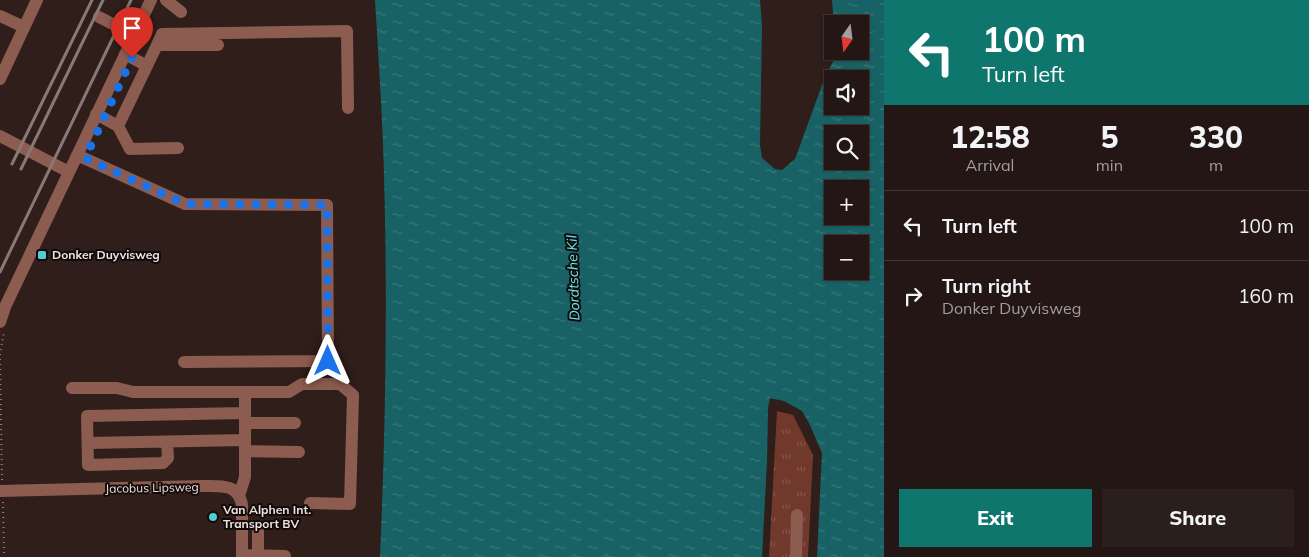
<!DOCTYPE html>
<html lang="en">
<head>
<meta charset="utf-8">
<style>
  body { margin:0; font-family:Mulish,sans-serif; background:#2b1f1d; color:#f1f3f6; height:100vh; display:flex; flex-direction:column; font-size:19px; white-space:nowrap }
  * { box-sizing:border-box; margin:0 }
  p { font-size:16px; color:#a39fa0 }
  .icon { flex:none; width:28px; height:28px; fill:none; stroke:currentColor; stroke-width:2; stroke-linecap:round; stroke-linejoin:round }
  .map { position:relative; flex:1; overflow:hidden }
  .drawer { display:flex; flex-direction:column; background:#231614; width:425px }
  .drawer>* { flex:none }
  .hud { background:#0f766e; color:#fff; overflow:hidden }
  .needle { width:32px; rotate:194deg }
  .tools { position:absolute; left:824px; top:15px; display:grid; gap:10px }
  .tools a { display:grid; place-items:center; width:45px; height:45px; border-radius:0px; background:#231614; box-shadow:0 1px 4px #0004,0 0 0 1px #403534; font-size:25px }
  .pin { position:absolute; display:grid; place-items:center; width:42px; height:42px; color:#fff; margin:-51px -21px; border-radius:50% 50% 50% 0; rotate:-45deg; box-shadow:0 0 5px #0007 }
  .pin .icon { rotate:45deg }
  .me { position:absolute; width:55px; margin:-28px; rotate:0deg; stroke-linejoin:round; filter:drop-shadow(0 0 4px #0008) }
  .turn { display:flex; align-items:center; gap:18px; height:105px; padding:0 15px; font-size:22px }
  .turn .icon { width:65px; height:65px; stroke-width:2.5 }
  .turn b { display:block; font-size:35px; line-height:42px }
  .eta { display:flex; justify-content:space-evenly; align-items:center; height:85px; text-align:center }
  .eta b { font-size:30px; font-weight:800; line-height:35px }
  .primary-button { display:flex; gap:10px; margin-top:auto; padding:10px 15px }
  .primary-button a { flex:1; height:58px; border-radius:0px; background:#0f766e; color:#fff; font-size:20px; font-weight:800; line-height:58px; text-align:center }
  .primary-button a+a { background:#2b1f1d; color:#f1f3f6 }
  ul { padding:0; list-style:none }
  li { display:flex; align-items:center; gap:15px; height:70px; padding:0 15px; border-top:1px solid #403534 }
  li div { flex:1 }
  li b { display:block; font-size:19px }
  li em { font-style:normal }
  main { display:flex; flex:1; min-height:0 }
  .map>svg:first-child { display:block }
</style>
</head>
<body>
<main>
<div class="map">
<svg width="884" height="557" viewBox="0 0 884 557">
  <defs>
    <pattern id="grass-tufts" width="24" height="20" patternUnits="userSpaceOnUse" patternTransform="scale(1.25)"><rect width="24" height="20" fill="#71392c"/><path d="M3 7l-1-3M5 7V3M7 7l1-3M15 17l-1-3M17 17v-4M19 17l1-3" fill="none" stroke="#86554a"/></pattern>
    <pattern id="water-ripples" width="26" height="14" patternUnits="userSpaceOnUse" patternTransform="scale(1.25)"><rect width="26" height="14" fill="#186266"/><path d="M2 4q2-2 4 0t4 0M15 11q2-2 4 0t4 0" fill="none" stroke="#3a787b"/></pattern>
  </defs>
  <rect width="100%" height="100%" fill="#2f1e1a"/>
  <path fill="url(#grass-tufts)" d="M 777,411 L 793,415 L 813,455 L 808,557 L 769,557 Z"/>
  <path fill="url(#water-ripples)" fill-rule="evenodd" d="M 375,0 L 760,0 L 762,26 L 760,145 L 762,158 L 775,169 L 782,170 L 795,159 L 825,77 L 836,56 L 836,51 L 860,51 L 860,24 L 834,24 L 832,0 L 884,0 L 884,557 L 817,557 L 822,453 L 809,423 L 802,411 L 784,401 L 770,398 L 768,408 L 767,461 L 762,557 L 380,557 C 386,420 388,281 383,144 C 381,96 378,48 375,0 ZM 832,79 L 860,79 L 860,106 L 832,106 ZM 832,134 L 860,134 L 860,161 L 832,161 ZM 832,189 L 860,189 L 860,216 L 832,216 ZM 832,244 L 860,244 L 860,271 L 832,271 Z"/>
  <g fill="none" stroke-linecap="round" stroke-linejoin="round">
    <path stroke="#90817e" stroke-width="2" stroke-dasharray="1 4" stroke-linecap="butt" d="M 2,480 L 0,354 L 4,332
      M 3,502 L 4,557"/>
    <path stroke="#8c5c50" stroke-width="12" d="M 166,0 L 181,12
      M 0,16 L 24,27
      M 99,17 L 134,35
      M 157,45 L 162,34 L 347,31 L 348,108
      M 125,54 L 147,66
      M 0,79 L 37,0
      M 96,114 L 118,126
      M 0,136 L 69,172
      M 178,148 L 130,149 L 118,126 L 157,45 L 218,45
      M 77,155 L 185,204 L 327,205 L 328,361 L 184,362
      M 0,322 L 5,307 L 151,0
      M 72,388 L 117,388 L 133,392 L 289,392 L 302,384 L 340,384 L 353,395 L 350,504 L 310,503
      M 245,423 L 295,423
      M 167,442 L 168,458 L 163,463 L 88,465 L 87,416 L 245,413
      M 88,443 L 245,440
      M 245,451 L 299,452
      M 0,491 L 202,486 C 219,486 238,483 242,505 L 242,557
      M 239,496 L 245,477 L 245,392
      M 242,555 L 285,556
      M 258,556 L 258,526
      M 796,557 L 797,515"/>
    <path stroke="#887976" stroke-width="3" d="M 12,164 L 92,0
      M 21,169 L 103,0
      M 0,272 L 131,0"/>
  </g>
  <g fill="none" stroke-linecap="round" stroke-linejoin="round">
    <path stroke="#1a73e8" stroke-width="9" stroke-dasharray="0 16.2" d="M 132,58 L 85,158 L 185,204 L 327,205 L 328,361"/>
  </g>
  <g fill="#51ccd2" stroke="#120a09" stroke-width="2">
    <rect x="37" y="250" width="10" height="10" rx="2.5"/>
    <circle cx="213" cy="517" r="5"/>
  </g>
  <g text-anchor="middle" stroke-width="4" stroke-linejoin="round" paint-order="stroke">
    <g font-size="12" font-weight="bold" fill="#eee2df" stroke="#120a09" text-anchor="start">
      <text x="52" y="259">Donker Duyvisweg</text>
      <text x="223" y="514">Van Alphen Int.<tspan x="223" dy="14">Transport BV</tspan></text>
    </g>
    <g font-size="12" fill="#eee2df" stroke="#120a09">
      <text transform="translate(152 488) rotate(-1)" y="4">Jacobus Lipsweg</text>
    </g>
    <g font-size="14" font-style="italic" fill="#64ebf1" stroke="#120a09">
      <text transform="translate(573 278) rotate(-92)" y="5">Dordtsche Kil</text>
    </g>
  </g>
</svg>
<div class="tools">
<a><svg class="needle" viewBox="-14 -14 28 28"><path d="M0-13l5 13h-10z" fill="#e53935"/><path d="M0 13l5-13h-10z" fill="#a39fa0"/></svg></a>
<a><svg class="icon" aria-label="sound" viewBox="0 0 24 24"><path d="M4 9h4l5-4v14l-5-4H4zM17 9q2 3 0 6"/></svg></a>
<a><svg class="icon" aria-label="search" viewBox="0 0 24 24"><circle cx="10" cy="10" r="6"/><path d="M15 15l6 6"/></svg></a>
<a>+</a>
<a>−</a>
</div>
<div class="pin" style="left:132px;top:58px;background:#d93025"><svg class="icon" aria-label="arrive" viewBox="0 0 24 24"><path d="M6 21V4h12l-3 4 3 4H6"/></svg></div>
<svg class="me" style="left:328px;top:361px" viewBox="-20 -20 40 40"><path d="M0-17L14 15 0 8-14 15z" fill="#1a73e8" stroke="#fff" stroke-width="4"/></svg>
</div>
<section class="drawer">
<div class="hud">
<div class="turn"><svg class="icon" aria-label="left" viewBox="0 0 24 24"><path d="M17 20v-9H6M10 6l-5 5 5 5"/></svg><div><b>100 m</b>Turn left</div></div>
</div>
<div class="eta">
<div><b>12:58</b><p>Arrival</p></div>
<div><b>5</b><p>min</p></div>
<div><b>330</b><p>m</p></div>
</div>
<ul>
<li><svg class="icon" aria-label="left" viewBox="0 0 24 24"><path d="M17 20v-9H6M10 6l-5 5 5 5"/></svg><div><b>Turn left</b></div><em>100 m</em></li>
<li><svg class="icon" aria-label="right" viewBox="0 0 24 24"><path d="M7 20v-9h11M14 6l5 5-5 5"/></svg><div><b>Turn right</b><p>Donker Duyvisweg</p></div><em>160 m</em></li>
</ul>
<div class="primary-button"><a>Exit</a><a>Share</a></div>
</section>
</main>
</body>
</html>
